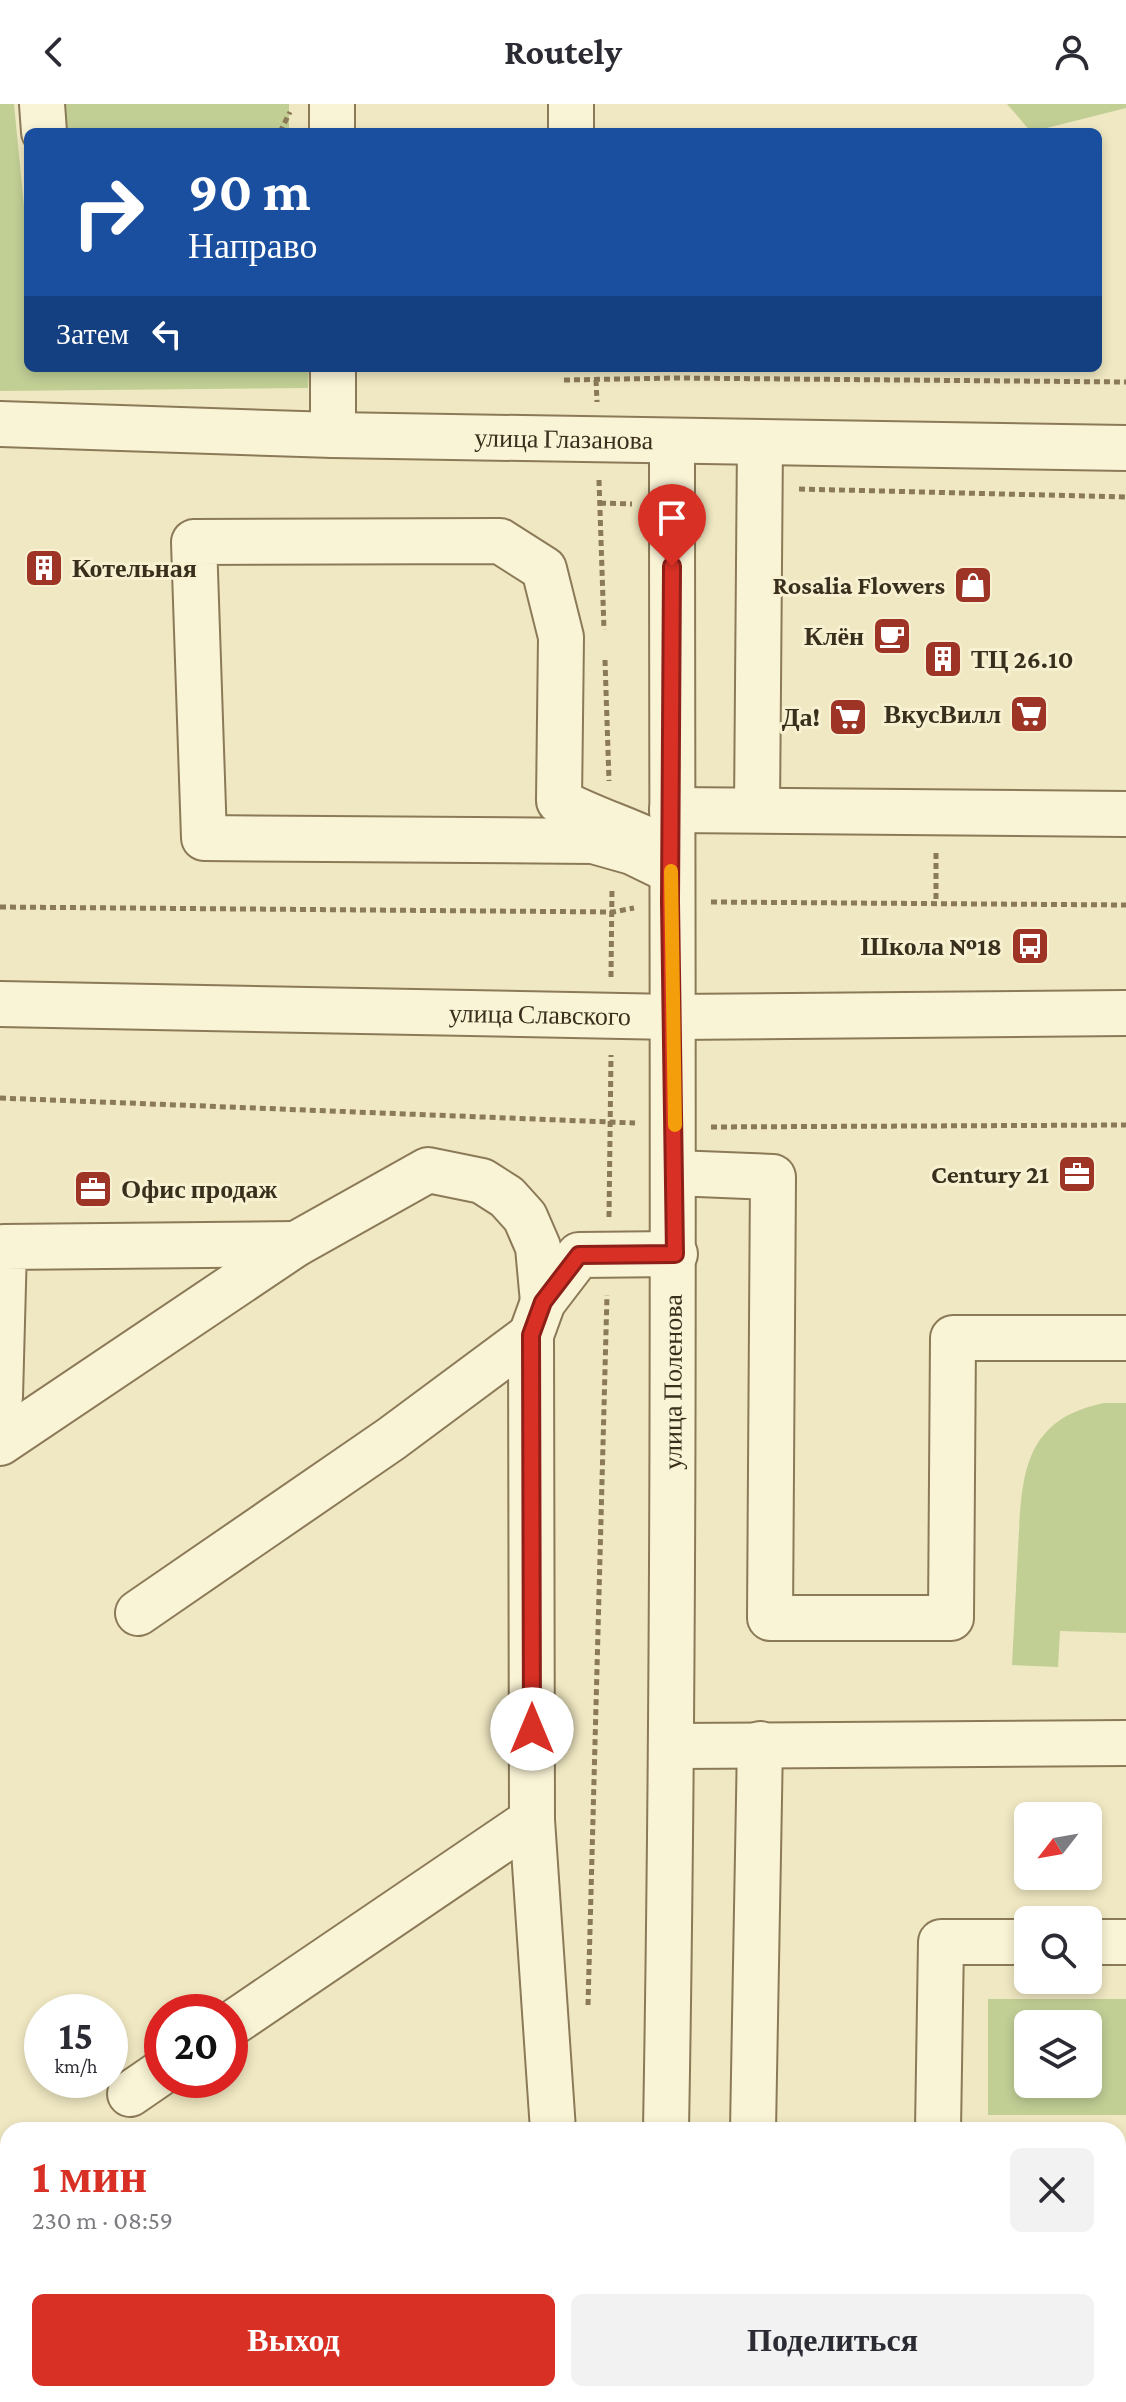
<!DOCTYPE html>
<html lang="ru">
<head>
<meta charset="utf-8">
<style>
  body { margin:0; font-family:"Crimson Pro",serif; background:#f2f2f3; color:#2b2b33; height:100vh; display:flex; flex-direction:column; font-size:30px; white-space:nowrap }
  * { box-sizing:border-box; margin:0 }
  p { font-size:26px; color:#7c7c81 }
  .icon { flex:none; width:44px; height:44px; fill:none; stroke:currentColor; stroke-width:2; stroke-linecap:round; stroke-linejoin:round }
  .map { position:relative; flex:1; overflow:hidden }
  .side { position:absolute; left:0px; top:2018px; width:1126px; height:280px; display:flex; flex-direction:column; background:#fff; border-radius:24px 24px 0 0; box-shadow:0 4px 12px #0003 }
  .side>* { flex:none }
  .hud { position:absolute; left:24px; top:24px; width:1078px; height:244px; border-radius:12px; box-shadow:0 4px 12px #0003; background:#1a4fa0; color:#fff; overflow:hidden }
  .needle { width:52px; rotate:239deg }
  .buttons { position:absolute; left:1014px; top:1698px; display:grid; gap:16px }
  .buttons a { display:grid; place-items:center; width:88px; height:88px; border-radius:12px; background:#fff; box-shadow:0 4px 12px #0003; font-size:40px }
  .speed { position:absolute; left:24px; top:1890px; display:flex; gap:16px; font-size:40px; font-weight:700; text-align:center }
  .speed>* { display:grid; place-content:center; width:104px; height:104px; border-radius:50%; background:#fff; box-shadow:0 4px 12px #0003; line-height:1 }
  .speed small { font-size:20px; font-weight:400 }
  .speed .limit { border:12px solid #d22; background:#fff; color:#111 }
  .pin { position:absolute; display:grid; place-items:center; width:68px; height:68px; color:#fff; margin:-82px -34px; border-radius:50% 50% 50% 0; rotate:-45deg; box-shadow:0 0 8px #0007 }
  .pin .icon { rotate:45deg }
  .me { position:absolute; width:88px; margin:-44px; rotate:0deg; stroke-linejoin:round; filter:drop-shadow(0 0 6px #0008) }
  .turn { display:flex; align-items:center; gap:28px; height:168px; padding:0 32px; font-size:36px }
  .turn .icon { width:104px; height:104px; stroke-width:2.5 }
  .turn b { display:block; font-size:56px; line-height:68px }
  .then { display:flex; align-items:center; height:76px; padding:0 32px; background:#0003; gap:16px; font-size:30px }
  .round { display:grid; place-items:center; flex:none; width:84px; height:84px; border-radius:12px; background:#f2f2f3 }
  .overview { display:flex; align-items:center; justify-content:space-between; height:136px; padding:0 32px }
  h1 { font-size:48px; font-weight:700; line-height:60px; color:#d93025 }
  .action { display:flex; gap:16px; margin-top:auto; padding:16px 32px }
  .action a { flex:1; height:92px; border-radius:12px; background:#d93025; color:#fff; font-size:32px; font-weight:700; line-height:92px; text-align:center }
  .action a+a { background:#f2f2f3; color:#2b2b33 }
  header { display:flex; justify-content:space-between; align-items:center; height:104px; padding:0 32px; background:#fff; font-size:36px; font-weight:700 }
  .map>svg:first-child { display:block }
</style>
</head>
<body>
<header><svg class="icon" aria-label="back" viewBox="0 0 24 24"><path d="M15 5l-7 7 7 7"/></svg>Routely<svg class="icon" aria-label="person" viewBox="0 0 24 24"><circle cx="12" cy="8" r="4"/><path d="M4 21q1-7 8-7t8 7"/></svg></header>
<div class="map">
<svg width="1126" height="2298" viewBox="0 0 1126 2298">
  <rect width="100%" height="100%" fill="#f0e8c2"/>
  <path fill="#c1cf95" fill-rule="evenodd" d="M 0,0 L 14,0 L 28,143 L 28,264 L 309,264 L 308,284 L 0,287 Z
    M 62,0 L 289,0 L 289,28 L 66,28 Z
    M 1007,0 L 1126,0 L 1126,4 L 1031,28 Z
    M 1104,1299 L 1126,1299 L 1126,1529 L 1060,1527 L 1058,1563 L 1012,1561 C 1014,1523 1016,1484 1018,1445 C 1022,1374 1021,1316 1104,1299 Z
    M 988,1895 L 1126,1895 L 1126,2011 L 988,2011 ZM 1088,1920 L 1088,1980 L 1028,1980 L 1028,1920 Z"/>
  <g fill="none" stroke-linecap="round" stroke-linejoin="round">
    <g stroke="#8b7a58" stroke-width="48">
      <g id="minor">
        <path d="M 42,0 L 44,28"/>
        <path d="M 332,0 L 332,28"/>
        <path d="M 571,28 L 571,0"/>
        <path d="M 333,264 L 333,331"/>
        <path id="s1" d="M 0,320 L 333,331 L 1126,344"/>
        <path d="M 757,705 L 760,339"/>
        <path d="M 672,706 L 1126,710"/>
        <path d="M 671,767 L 632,748 L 593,737 L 204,734 L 194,438 L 500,437 L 544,465 L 561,533 L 559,697 C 596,717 635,727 671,747"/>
        <path id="s2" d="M 0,900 L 673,913 L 1126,909"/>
        <path d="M 674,1069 L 773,1073 L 770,1514 L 951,1514 L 953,1234 L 1126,1234"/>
        <path d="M 0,1293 L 4,1143 L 296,1140"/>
        <path d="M 0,1339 L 296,1140 L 428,1066 L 482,1077 L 507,1093 L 525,1113 L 538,1143 L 543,1198"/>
        <path d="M 138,1509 L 391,1335 L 531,1231"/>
        <path d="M 673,1642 L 1126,1639"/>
        <path d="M 1088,1838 L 1126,1838"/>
        <path d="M 230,1921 L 532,1716"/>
        <path d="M 130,1990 L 162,1968"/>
        <path d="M 553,2026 L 532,1716 L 531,1231 L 543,1198 L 579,1151 L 675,1150"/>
        <path id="s3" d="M 666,2026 C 676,1463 672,901 672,338"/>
        <path d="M 753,2026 L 760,1640"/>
        <path d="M 938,2026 L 941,1838 L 1028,1838"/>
        <path d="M 1118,2257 L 1126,2256"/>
        <path d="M 358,2298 L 370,2290"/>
        <path d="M 517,2298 L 518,2290"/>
        <path d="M 661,2298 L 662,2290"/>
      </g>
    </g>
    <path stroke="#8b7a58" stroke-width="5" stroke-dasharray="6 4" stroke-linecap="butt" d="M 280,28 L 290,8
      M 564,276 L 676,274 L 1126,278
      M 596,276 L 597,298
      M 599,376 L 604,526
      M 799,385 L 1126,393
      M 600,399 L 632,400
      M 605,556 L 609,677
      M 936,749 L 936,799
      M 711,798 L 1126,801
      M 0,803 L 613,808 L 634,804
      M 611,873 L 612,783
      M 0,994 L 635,1019
      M 711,1023 L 1126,1021
      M 609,1113 L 611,951
      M 588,1901 L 607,1191
      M 578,2298 L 578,2290"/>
    <use href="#minor" stroke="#faf4d6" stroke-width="44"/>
  </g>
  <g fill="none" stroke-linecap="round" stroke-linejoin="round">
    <g stroke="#8d1f18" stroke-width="20">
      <path id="route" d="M 532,1625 L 531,1231 L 543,1198 L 579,1151 L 675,1150 L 670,798 L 672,462"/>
    </g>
    <use href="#route" stroke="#d93025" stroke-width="14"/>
    <path stroke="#f59e0b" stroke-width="14" d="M 671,767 L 675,1021"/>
  </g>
  <defs>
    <g id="building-square" transform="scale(2)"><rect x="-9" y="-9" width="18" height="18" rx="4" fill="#9d3425" stroke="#f7f1d2"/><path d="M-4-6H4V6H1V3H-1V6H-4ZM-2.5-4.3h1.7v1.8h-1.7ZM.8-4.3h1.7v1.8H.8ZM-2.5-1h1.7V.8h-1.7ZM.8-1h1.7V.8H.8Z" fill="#fff"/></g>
    <g id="shop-square" transform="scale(2)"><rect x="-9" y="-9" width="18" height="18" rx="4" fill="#9d3425" stroke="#f7f1d2"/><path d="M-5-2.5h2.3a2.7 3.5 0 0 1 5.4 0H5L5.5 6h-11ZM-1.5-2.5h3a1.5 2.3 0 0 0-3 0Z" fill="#fff"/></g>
    <g id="cafe-square" transform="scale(2)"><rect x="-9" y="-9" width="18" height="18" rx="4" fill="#9d3425" stroke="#f7f1d2"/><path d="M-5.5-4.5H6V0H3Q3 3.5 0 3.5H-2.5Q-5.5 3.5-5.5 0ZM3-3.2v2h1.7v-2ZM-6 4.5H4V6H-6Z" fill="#fff"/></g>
    <g id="supermarket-square" transform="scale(2)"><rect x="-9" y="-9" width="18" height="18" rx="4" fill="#9d3425" stroke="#f7f1d2"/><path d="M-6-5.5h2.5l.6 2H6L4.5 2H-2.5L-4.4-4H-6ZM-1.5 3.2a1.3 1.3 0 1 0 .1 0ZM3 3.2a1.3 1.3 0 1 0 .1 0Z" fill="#fff"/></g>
    <g id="bus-square" transform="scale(2)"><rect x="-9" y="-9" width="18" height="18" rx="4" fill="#9d3425" stroke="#f7f1d2"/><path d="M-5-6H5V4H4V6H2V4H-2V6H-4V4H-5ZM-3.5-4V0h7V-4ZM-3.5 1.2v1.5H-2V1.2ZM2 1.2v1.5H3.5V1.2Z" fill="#fff"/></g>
    <g id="office-square" transform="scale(2)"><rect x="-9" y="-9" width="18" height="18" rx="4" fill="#9d3425" stroke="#f7f1d2"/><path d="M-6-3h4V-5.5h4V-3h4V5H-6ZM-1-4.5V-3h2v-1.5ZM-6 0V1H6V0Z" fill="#fff"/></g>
  </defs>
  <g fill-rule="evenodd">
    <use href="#building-square" x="44" y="464"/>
    <use href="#shop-square" x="973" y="481"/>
    <use href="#cafe-square" x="892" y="532"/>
    <use href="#building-square" x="943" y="555"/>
    <use href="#supermarket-square" x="1029" y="610"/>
    <use href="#supermarket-square" x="848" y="613"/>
    <use href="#bus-square" x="1030" y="842"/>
    <use href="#office-square" x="1077" y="1070"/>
    <use href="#office-square" x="93" y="1085"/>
  </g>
  <g text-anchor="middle" stroke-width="6" stroke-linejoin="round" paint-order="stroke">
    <g font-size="26" fill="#3a2f1d" stroke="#f7f1d2">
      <text dy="9" stroke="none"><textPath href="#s1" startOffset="564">улица Глазанова</textPath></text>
      <text dy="9" stroke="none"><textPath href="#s2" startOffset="540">улица Славского</textPath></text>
      <text dy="9" stroke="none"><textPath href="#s3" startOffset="748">улица Поленова</textPath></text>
    </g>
    <g font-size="26" font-weight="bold" fill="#3a2f1d" stroke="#f7f1d2" text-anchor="end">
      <text x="72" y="473" text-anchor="start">Котельная</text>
      <text x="945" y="490">Rosalia Flowers</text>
      <text x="864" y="541">Клён</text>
      <text x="971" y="564" text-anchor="start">ТЦ 26.10</text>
      <text x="1001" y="619">ВкусВилл</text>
      <text x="820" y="622">Да!</text>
      <text x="1002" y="851">Школа №18</text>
      <text x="1049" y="1079">Century 21</text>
      <text x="121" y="1094" text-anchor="start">Офис продаж</text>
    </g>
  </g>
</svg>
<div class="buttons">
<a><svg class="needle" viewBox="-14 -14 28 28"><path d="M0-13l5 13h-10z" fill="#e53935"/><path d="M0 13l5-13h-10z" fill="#7c7c81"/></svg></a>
<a><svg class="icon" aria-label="search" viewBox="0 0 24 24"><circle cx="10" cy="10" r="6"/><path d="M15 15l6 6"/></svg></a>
<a><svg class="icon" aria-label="layers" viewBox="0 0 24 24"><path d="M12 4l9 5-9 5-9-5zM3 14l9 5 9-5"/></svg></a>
</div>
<div class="speed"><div>15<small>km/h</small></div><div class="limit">20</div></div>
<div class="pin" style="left:672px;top:462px;background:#d93025"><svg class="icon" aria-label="arrive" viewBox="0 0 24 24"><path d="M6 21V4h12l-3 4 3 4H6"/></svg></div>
<svg class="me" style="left:532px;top:1625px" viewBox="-20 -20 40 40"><circle r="19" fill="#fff"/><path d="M0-13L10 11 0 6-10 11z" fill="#d93025"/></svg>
<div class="hud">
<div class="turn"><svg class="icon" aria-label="right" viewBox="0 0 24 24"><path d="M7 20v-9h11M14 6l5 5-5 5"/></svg><div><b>90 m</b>Направо</div></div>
<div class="then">Затем<svg class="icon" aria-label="left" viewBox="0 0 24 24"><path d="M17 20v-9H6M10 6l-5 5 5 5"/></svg></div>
</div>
<section class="side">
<div class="overview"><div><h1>1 мин</h1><p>230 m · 08:59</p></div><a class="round"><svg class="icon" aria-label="close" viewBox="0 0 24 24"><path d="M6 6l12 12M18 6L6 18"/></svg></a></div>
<div class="action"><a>Выход</a><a>Поделиться</a></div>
</section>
</div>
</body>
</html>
